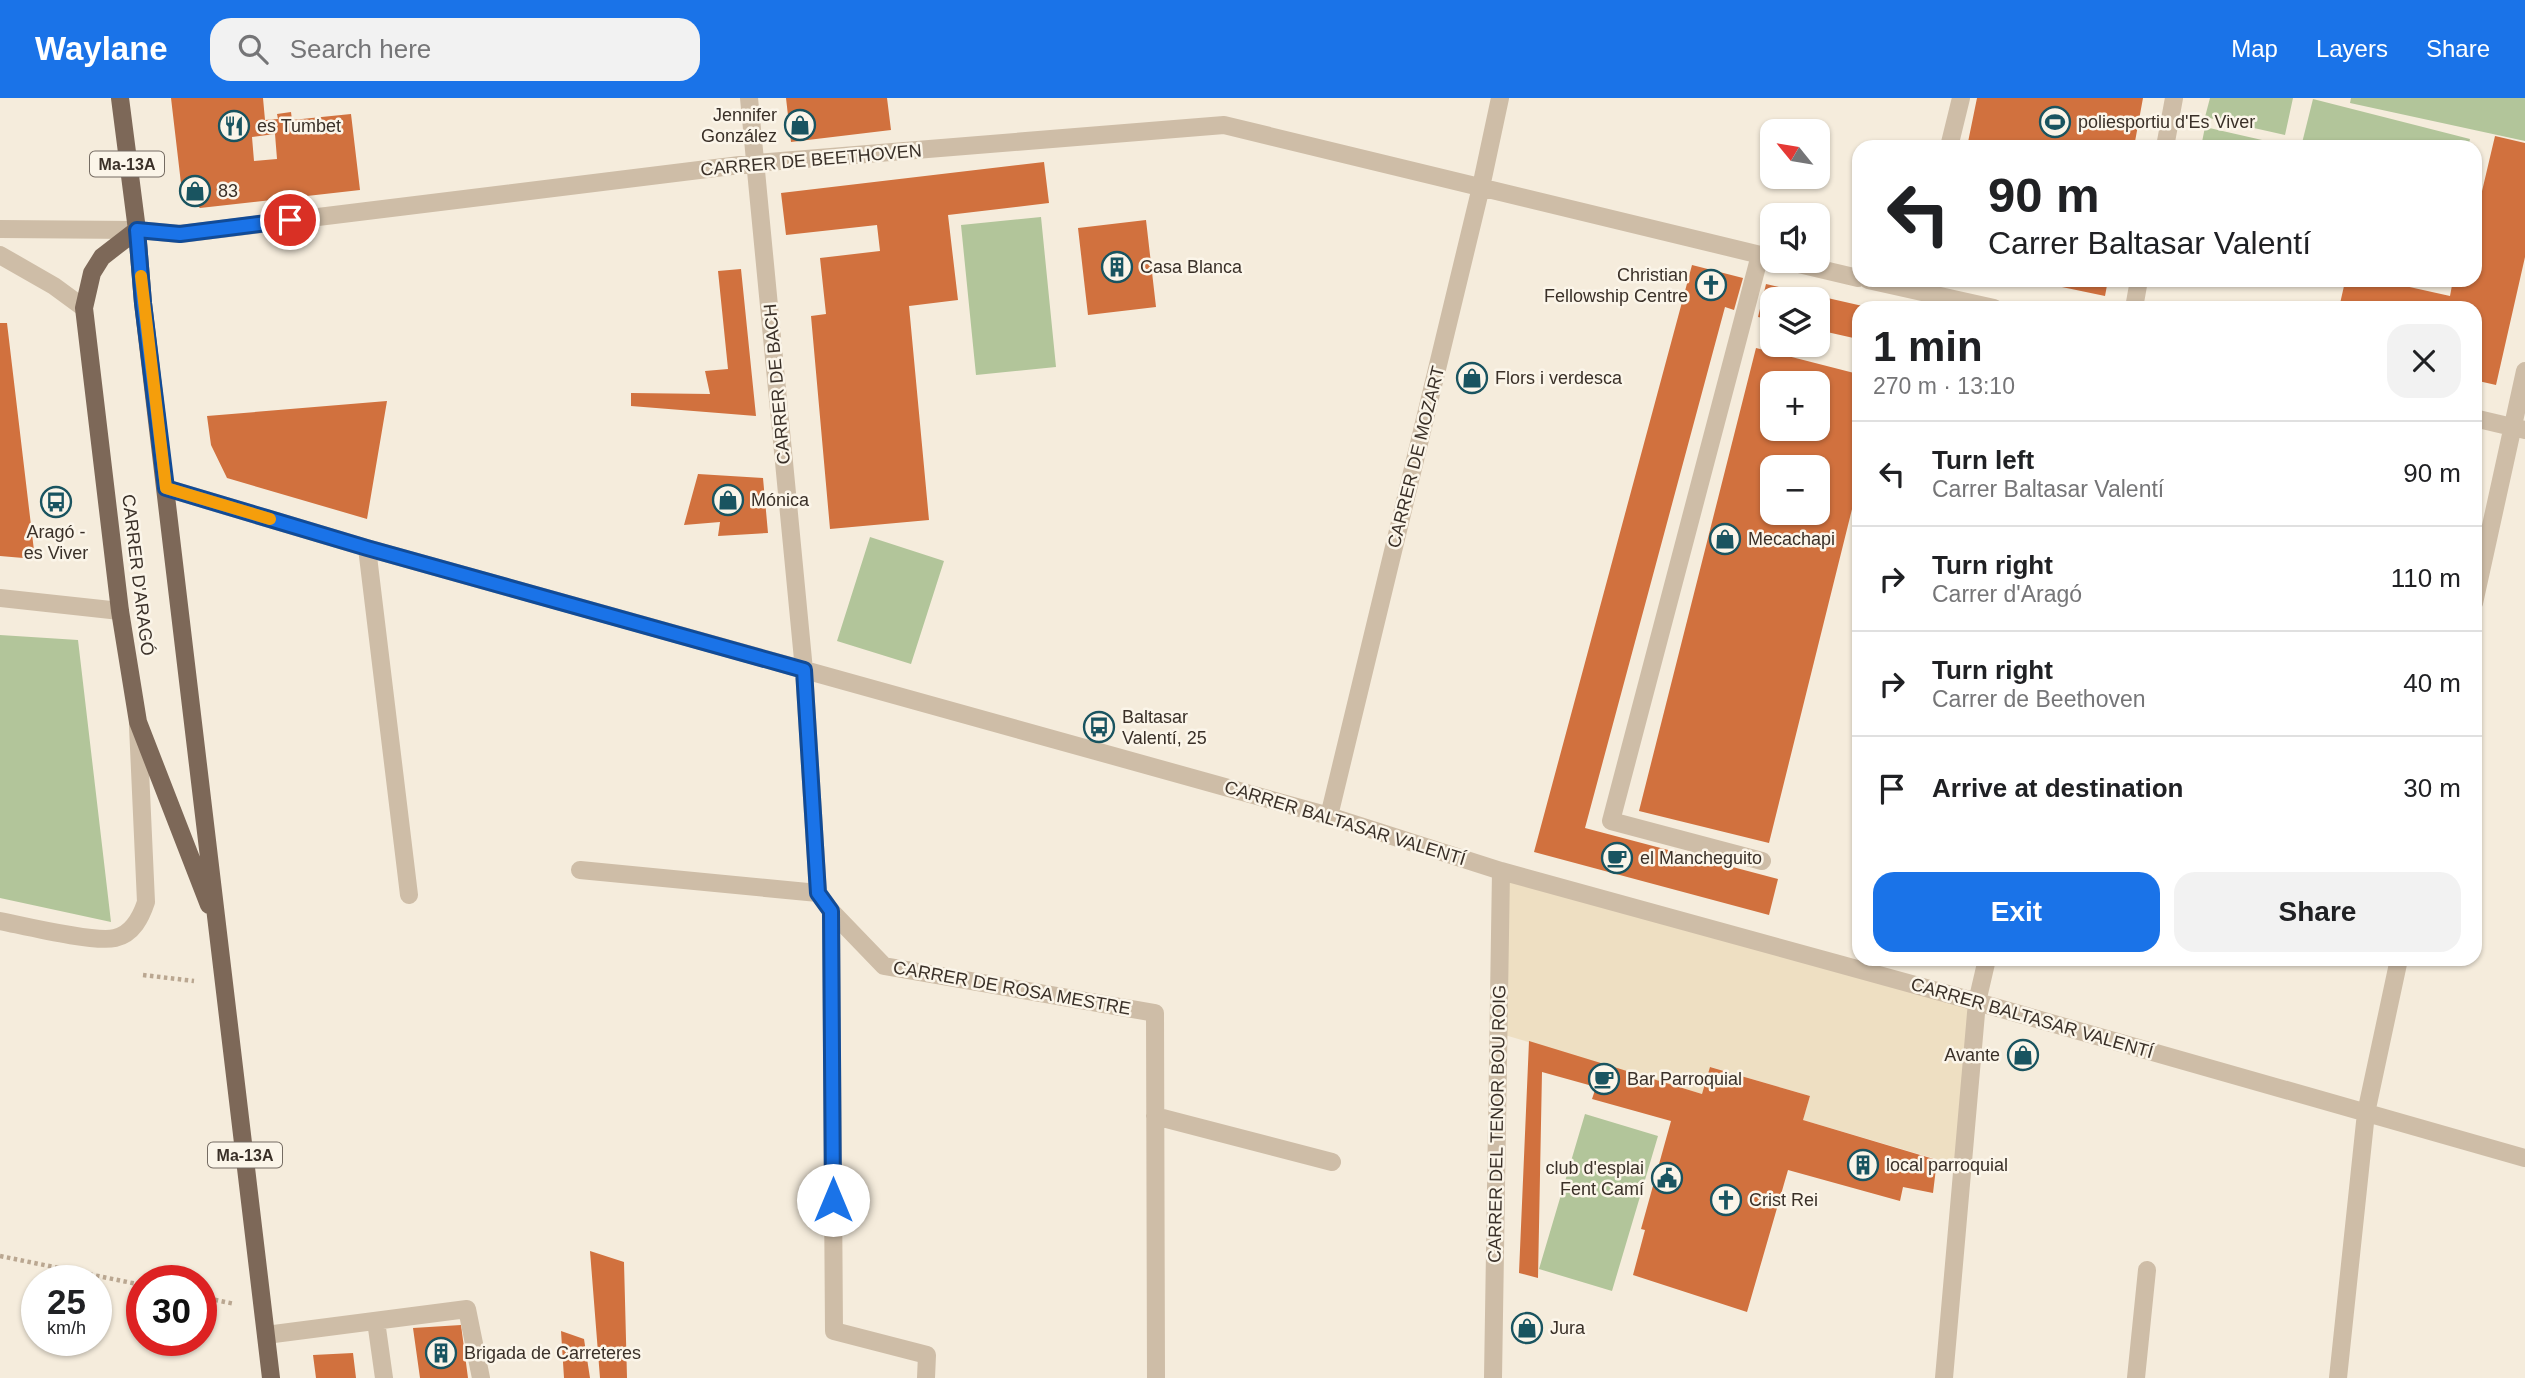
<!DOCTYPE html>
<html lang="en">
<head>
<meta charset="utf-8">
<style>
  body { margin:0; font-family:Helvetica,sans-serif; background:#f2f2f2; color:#202124; height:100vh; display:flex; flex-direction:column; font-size:26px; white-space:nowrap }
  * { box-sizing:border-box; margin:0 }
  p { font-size:23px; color:#757577 }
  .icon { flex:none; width:38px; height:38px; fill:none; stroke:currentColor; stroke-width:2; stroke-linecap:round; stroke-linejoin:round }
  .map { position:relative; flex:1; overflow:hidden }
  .side { position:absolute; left:1852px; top:203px; width:630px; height:665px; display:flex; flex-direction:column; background:#fff; border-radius:21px; box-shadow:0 2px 5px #0004 }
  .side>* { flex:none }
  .guide { position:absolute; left:1852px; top:42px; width:630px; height:147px; border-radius:21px; box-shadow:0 2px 5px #0004; background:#fff; color:#202124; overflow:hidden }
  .needle { width:46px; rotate:300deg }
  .controls { position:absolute; left:1760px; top:21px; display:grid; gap:14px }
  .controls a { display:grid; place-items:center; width:70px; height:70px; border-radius:14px; background:#fff; box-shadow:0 2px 5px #0004; font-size:35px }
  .speed { position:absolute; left:21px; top:1167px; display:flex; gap:14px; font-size:35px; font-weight:700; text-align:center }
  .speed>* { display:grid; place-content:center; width:91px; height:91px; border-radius:50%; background:#fff; box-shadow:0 2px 5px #0004; line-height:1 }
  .speed small { font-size:18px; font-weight:400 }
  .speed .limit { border:10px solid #d22; background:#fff; color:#111 }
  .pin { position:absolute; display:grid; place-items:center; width:60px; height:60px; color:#fff; margin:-30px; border:4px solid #fff; border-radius:50%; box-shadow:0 2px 7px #0007 }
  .me { position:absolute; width:77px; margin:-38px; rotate:0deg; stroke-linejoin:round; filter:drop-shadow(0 0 5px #0008) }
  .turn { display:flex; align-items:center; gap:24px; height:147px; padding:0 21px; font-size:32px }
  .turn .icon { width:91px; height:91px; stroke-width:2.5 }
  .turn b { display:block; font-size:49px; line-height:60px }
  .round { display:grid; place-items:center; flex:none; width:74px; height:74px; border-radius:21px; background:#f2f2f2 }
  .overview { display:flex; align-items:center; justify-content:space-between; height:119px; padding:0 21px }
  h1 { font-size:42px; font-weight:600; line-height:52px }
  .primary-button { display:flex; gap:14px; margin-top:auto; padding:14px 21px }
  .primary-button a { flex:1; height:80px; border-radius:21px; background:#1a73e8; color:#fff; font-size:28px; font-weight:600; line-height:80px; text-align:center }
  .primary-button a+a { background:#f2f2f2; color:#202124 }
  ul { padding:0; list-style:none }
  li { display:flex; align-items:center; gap:21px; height:105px; padding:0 21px; border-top:2px solid #e0e0e0 }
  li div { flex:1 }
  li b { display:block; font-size:26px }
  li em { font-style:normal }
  header { display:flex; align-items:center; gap:42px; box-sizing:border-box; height:98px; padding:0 35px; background:#1a73e8; color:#fff }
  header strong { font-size:33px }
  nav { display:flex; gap:38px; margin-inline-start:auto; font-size:24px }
  .search { width:490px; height:63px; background:#f2f2f2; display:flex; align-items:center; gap:18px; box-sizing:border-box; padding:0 24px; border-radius:21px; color:#757577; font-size:26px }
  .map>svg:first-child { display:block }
</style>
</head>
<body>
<header>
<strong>Waylane</strong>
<div class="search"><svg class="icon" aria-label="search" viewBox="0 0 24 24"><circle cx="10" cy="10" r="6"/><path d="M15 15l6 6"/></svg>Search here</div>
<nav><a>Map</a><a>Layers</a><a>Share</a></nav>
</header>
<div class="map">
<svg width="2525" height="1280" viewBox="0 0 2525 1280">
  <rect width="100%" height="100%" fill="#f5ecdc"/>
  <path fill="#b2c59a" d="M 2210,0 L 2293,0 L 2285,37 L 2205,19 Z
    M 2351,0 L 2525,0 L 2525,43 L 2350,5 Z
    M 2313,1 L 2470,41 L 2468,49 L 2301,49 Z
    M 2205,29 L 2284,47 L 2284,49 L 2201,49 Z
    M 1041,119 L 1056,269 L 976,277 L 961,127 Z
    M 870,439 L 944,463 L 911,566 L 837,543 Z
    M 0,537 L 78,542 L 111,824 L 0,800 Z
    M 1585,1016 L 1658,1038 L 1612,1193 L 1539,1171 Z"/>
  <path fill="#eedfc2" d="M 1501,773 L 1977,904 L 1963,1069 L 1803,1022 L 1810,998 L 1711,969 L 1702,996 L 1498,935 Z"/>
  <path fill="#d1713e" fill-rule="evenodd" d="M 171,0 L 263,0 L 265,22 L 278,21 L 277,16 L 291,14 L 292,22 L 351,16 L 360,92 L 200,110 L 182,94 ZM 275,36 L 277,61 L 254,63 L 252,39 Z
    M 786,0 L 887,0 L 891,32 L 791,44 Z
    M 1977,0 L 2143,0 L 2134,49 L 1967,49 Z
    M 2495,38 L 2525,45 L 2525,159 L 2496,287 L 2474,282 L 2474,210 L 2339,210 L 2344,188 L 2321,183 L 2378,182 L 2450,198 L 2453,182 L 2474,182 L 2474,127 Z
    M 1044,64 L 1049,105 L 948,117 L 958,202 L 909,208 L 929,422 L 830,431 L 811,218 L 826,216 L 820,160 L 880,153 L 877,127 L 786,137 L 781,95 Z
    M 1146,122 L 1156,209 L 1088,217 L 1078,130 Z
    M 1692,167 L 1743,180 L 1734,212 L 1725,209 L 1585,730 L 1778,781 L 1769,817 L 1534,754 Z
    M 741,171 L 756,318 L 631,308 L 631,295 L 710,296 L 705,273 L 728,271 L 718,173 Z
    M 2028,182 L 2108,182 L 2105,198 Z
    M 1766,186 L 1867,209 L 1858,210 L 1858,241 L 1818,232 L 1818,201 L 1773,201 L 1773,222 L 1758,219 Z
    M 0,225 L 7,225 L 35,461 L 0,458 Z
    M 1756,250 L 1858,276 L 1858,387 L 1769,745 L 1639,713 ZM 1773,285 L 1818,285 L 1818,331 L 1773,331 ZM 1773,369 L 1818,369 L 1818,415 L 1773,415 Z
    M 387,303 L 367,421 L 227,380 L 211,347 L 207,318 Z
    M 698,376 L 763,380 L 768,435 L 718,438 L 720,424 L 684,427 Z
    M 1529,943 L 1702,996 L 1710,969 L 1810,998 L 1803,1022 L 1937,1062 L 1933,1095 L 1903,1089 L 1900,1103 L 1788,1072 L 1747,1214 L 1633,1177 L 1645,1132 L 1641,1131 L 1671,1023 L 1592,1001 L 1596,989 L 1542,974 L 1538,1180 L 1519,1175 Z
    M 590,1153 L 624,1164 L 627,1280 L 600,1280 Z
    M 461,1227 L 468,1280 L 420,1280 L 413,1230 Z
    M 561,1233 L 584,1241 L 590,1280 L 564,1280 Z
    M 353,1255 L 356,1280 L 316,1280 L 313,1257 Z"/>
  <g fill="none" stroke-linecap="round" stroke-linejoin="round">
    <path stroke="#baa791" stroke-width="4.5" stroke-dasharray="3.5 3.5" stroke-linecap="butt" d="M 143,877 L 194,883
      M 0,1158 L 142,1187
      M 201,1199 L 235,1206"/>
    <path stroke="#cebda7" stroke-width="18" d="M 749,0 L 804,572 L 818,795 L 831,813 L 884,868 L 1155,915 L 1156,1280
      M 1949,49 L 1961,0
      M 2165,49 L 2174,0
      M 0,131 L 137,132 L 180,136 L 756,65 L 1224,27 L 1773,160
      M 0,157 L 54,188 L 84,210
      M 1760,157 L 1611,723 L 1762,763
      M 1786,163 L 1858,180
      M 1868,182 L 1994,210
      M 2134,210 L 2139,182
      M 2474,320 L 2525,332
      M 166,390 L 367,450 L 1329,718 L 1501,773 L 1977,904 L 2525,1060
      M 367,450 L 409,797
      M 0,500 L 120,513
      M 2474,505 L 2525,273
      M 1329,718 L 1481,89 L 1500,0
      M 580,772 L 818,795
      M 831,813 L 834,1233 L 927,1257 L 926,1280
      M 0,823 C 25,828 94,845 115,840 C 133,836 141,819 146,804 L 138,628
      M 1155,1018 L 1332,1064
      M 376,1223 L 384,1280
      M 266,1237 L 467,1211 L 481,1280
      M 1493,1280 L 1501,773
      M 1944,1280 L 1977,904 L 1987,861
      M 2136,1280 L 2147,1172
      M 2338,1280 L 2366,1015 L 2399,861"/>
    <path stroke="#7d6858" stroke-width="18" d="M 120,0 L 137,132 L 143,205 L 271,1280
      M 137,132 L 102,159 L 92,175 L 84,210 L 120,513 L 138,624 L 209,807"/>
  </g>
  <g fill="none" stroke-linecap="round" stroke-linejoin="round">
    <g stroke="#114b97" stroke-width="18">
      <path id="route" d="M 290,122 L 180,136 L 137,132 L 143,205 L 166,390 L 367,450 L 804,572 L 818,795 L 831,813 L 833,1102"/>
    </g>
    <use href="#route" stroke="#1a73e8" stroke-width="12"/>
    <path stroke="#f59e0b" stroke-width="12" d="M 141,178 L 166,390 L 270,421"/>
  </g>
  <defs>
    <g id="stadium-ring" transform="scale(1.575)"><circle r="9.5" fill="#fbf5e9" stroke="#195460" stroke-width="1.5"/><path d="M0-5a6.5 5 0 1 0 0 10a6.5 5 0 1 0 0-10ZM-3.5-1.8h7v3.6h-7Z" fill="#195460"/></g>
    <g id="shop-ring" transform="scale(1.575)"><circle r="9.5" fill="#fbf5e9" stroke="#195460" stroke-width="1.5"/><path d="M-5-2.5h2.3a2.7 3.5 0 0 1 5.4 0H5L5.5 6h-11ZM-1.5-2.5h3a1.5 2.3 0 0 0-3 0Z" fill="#195460"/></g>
    <g id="restaurant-ring" transform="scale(1.575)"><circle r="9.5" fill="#fbf5e9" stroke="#195460" stroke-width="1.5"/><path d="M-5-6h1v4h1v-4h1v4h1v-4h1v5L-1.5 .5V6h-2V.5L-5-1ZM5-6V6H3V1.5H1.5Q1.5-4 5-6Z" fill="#195460"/></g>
    <g id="building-ring" transform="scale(1.575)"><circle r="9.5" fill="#fbf5e9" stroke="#195460" stroke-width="1.5"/><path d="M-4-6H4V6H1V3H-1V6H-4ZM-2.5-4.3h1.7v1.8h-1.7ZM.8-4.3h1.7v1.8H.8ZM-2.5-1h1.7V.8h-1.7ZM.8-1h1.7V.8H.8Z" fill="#195460"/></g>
    <g id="church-ring" transform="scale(1.575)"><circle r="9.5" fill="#fbf5e9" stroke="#195460" stroke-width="1.5"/><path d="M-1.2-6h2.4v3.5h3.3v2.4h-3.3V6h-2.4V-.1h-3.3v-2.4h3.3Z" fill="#195460"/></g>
    <g id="bus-ring" transform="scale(1.575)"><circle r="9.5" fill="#fbf5e9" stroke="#195460" stroke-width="1.5"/><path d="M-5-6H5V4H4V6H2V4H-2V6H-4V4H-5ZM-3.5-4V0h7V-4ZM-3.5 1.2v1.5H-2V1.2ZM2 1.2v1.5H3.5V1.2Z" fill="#195460"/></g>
    <g id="cafe-ring" transform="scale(1.575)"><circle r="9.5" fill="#fbf5e9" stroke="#195460" stroke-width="1.5"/><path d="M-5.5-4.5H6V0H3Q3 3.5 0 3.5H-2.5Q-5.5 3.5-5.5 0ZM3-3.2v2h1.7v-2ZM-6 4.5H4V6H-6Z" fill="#195460"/></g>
    <g id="civic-ring" transform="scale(1.575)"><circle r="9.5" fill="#fbf5e9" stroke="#195460" stroke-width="1.5"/><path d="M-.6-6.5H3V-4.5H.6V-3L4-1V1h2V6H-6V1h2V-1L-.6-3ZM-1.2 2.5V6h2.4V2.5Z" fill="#195460"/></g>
  </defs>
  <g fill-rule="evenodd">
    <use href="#stadium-ring" x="2055" y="24"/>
    <use href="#shop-ring" x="800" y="27"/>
    <use href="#restaurant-ring" x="234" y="28"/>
    <use href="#shop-ring" x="195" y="93"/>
    <use href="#building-ring" x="1117" y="169"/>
    <use href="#church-ring" x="1711" y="187"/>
    <use href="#shop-ring" x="1472" y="280"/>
    <use href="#shop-ring" x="728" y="402"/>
    <use href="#bus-ring" x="56" y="404"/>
    <use href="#shop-ring" x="1725" y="441"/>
    <use href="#bus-ring" x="1099" y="629"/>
    <use href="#cafe-ring" x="1617" y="760"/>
    <use href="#shop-ring" x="2023" y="957"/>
    <use href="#cafe-ring" x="1604" y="981"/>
    <use href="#building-ring" x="1863" y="1067"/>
    <use href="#civic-ring" x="1667" y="1080"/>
    <use href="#church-ring" x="1726" y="1102"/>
    <use href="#shop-ring" x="1527" y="1230"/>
    <use href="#building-ring" x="441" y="1255"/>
  </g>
  <g text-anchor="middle" stroke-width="5" stroke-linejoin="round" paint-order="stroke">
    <g fill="#fbf5e9" stroke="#746b62" stroke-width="2">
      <rect x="90" y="53.5" width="74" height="25" rx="5"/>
      <rect x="208" y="1044.5" width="74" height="25" rx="5"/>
    </g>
    <g font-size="16" font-weight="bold" fill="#3a3028">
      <text x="127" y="72">Ma-13A</text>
      <text x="245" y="1063">Ma-13A</text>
    </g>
    <g font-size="18" fill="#3a3028" stroke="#fbf5e9" text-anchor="start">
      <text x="777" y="23" text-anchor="end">Jennifer<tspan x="777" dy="21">González</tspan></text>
      <text x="2078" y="30">poliesportiu d'Es Viver</text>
      <text x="257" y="34">es Tumbet</text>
      <text x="218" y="99">83</text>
      <text x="1140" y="175">Casa Blanca</text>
      <text x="1688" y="183" text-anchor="end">Christian<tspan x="1688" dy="21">Fellowship Centre</tspan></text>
      <text x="1495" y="286">Flors i verdesca</text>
      <text x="751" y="408">Mónica</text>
      <text x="56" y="440" text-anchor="middle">Aragó -<tspan x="56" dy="21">es Viver</tspan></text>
      <text x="1748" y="447">Mecachapi</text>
      <text x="1122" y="625">Baltasar<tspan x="1122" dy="21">Valentí, 25</tspan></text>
      <text x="1640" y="766">el Mancheguito</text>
      <text x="2000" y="963" text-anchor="end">Avante</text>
      <text x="1627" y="987">Bar Parroquial</text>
      <text x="1886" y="1073">local parroquial</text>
      <text x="1644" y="1076" text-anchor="end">club d'esplai<tspan x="1644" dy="21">Fent Camí</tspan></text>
      <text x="1749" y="1108">Crist Rei</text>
      <text x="1550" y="1236">Jura</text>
      <text x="464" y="1261">Brigada de Carreteres</text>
    </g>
    <g font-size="18" fill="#3a3028" stroke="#fbf5e9">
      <text transform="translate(811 62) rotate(-5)" y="6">CARRER DE BEETHOVEN</text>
      <text transform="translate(777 286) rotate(-95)" y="6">CARRER DE BACH</text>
      <text transform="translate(1416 359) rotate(-76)" y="6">CARRER DE MOZART</text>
      <text transform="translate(138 477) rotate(83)" y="6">CARRER D'ARAGÓ</text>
      <text transform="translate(1345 725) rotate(17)" y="6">CARRER BALTASAR VALENTÍ</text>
      <text transform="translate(1012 890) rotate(10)" y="6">CARRER DE ROSA MESTRE</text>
      <text transform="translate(2032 920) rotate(16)" y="6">CARRER BALTASAR VALENTÍ</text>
      <text transform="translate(1497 1026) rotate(-89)" y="6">CARRER DEL TENOR BOU ROIG</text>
    </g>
  </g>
</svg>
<div class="controls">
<a><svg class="needle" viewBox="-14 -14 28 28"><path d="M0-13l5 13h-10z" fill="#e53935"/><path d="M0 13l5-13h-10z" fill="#757577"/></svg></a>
<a><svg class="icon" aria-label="sound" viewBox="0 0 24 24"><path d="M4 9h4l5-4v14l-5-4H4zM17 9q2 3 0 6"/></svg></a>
<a><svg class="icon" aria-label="layers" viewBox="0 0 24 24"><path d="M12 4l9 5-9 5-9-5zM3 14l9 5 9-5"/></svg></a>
<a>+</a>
<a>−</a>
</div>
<div class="speed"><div>25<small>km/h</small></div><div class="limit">30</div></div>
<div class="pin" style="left:290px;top:122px;background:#d93025"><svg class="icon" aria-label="arrive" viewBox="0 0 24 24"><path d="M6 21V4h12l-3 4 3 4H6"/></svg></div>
<svg class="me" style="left:833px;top:1102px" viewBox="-20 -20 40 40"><circle r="19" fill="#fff"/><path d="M0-13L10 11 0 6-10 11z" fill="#1a73e8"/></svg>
<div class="guide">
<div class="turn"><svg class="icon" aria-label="left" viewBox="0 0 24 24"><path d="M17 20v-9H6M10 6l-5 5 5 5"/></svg><div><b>90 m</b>Carrer Baltasar Valentí</div></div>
</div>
<section class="side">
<div class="overview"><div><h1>1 min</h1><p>270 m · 13:10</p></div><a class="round"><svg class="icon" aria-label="close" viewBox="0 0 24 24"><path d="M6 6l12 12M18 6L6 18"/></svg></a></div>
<ul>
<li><svg class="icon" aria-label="left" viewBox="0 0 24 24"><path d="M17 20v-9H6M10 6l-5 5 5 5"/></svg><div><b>Turn left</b><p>Carrer Baltasar Valentí</p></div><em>90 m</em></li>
<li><svg class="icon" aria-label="right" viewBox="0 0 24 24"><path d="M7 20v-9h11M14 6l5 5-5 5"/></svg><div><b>Turn right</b><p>Carrer d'Aragó</p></div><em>110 m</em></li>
<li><svg class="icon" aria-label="right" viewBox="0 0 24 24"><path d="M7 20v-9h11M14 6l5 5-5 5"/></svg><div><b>Turn right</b><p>Carrer de Beethoven</p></div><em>40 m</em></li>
<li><svg class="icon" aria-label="arrive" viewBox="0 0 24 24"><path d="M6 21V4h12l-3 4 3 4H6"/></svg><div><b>Arrive at destination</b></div><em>30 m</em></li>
</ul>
<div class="primary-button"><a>Exit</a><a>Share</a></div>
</section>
</div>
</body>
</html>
